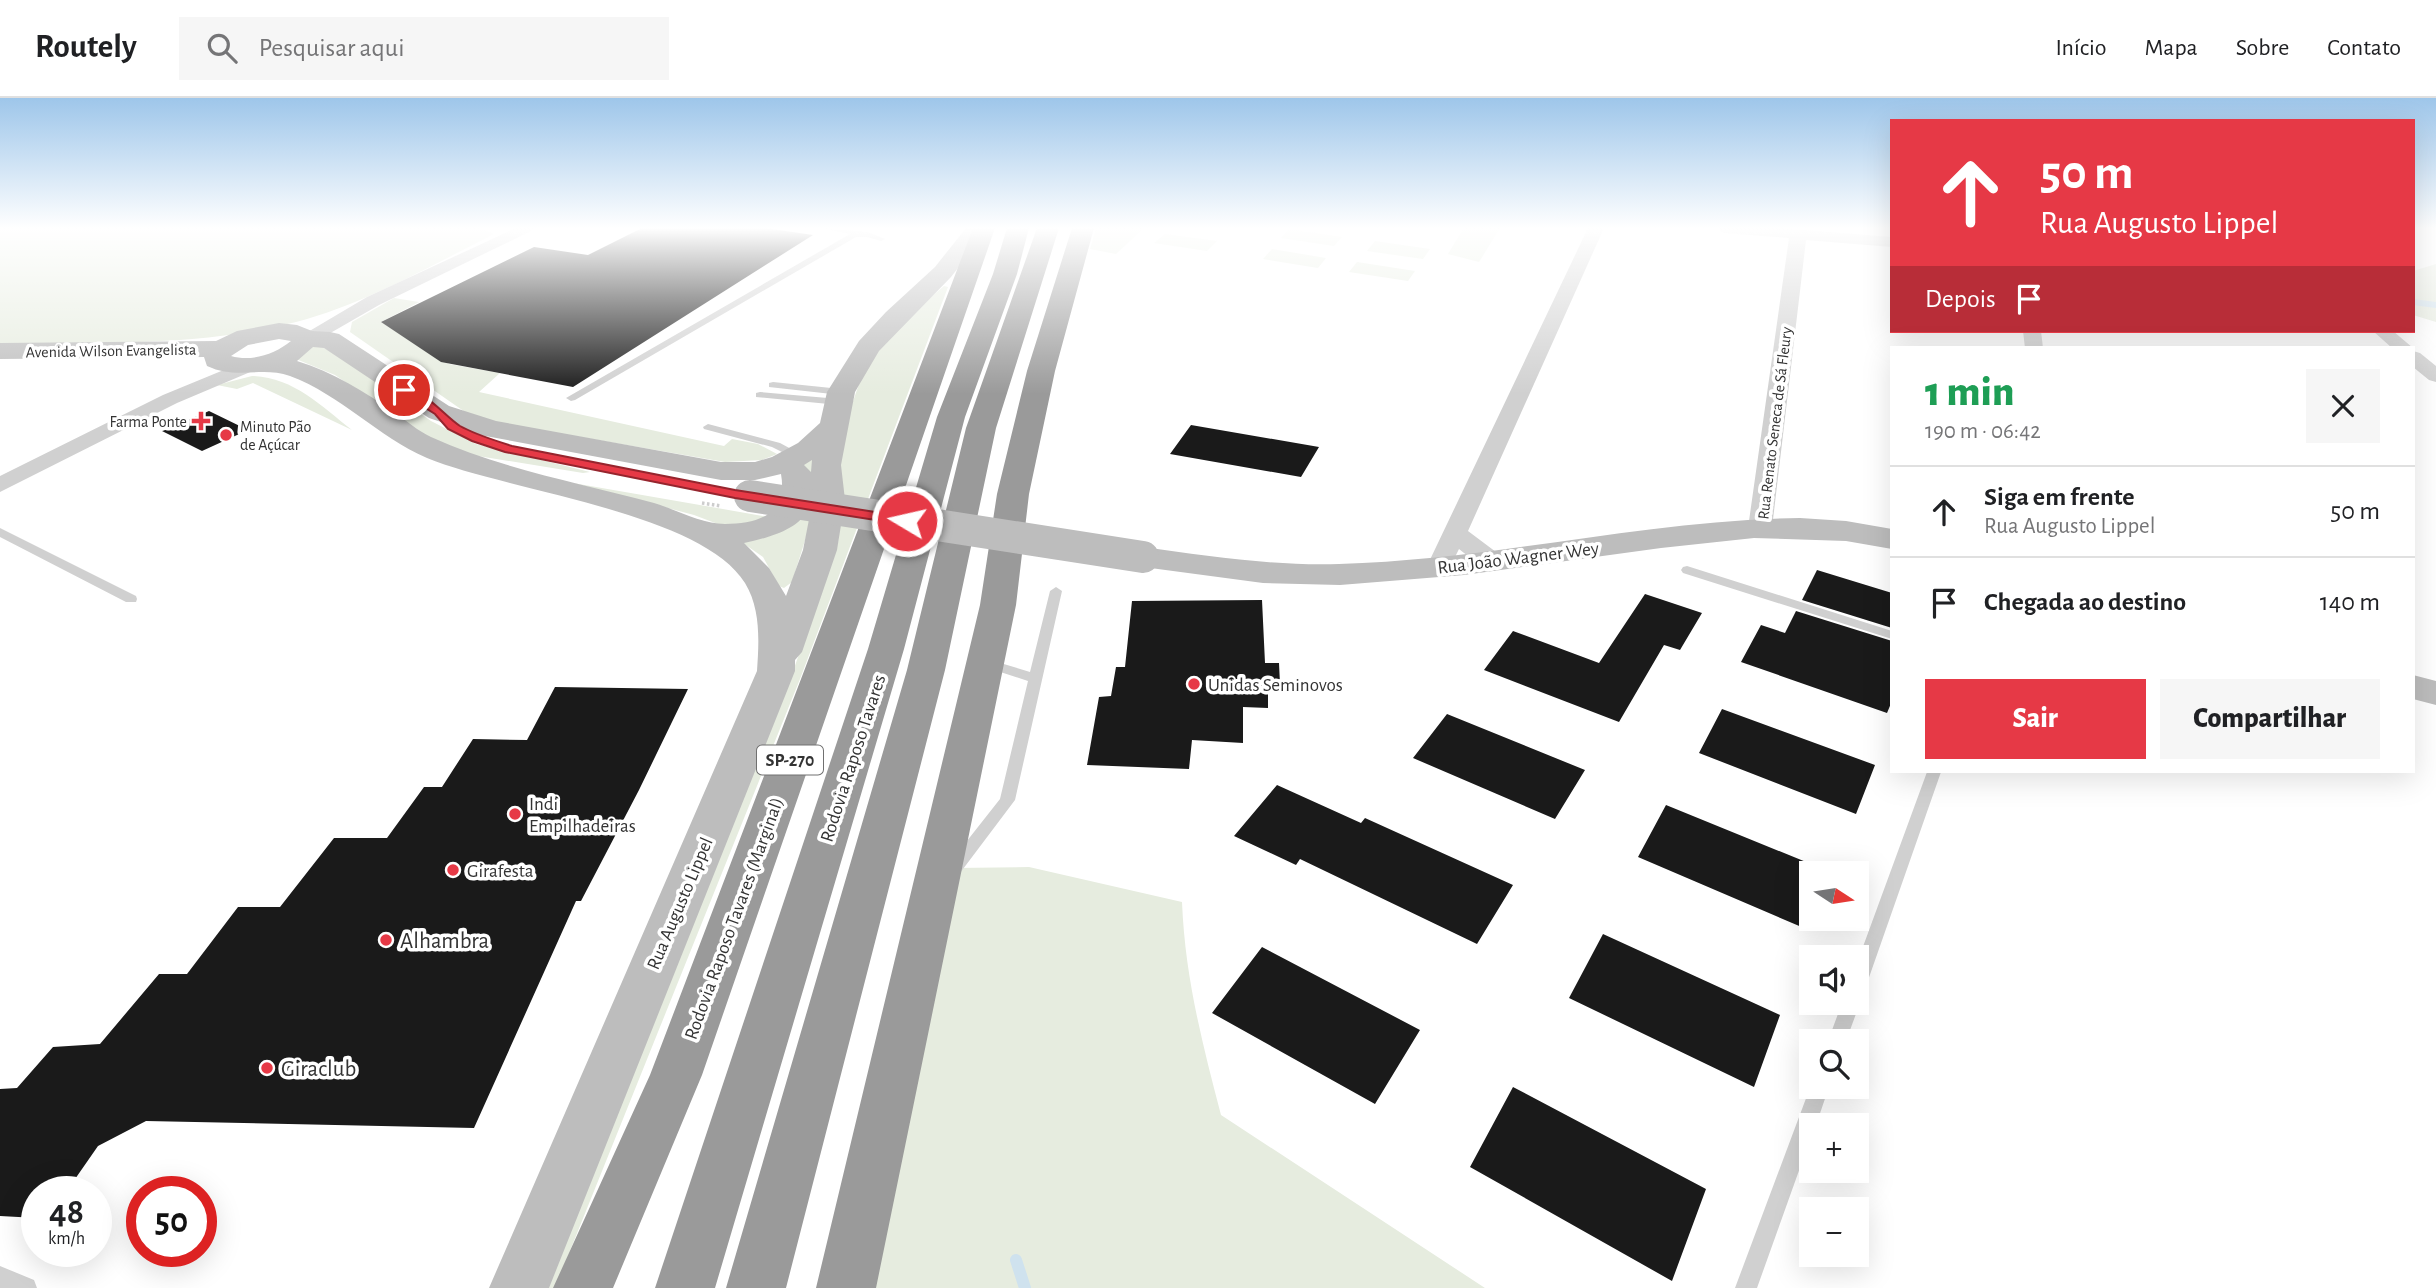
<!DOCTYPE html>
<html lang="pt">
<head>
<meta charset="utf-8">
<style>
  body { margin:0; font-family:"Alegreya Sans",sans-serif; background:#f6f6f6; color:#202124; height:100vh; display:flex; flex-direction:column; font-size:26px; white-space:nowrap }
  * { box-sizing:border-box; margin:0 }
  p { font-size:23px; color:#757577 }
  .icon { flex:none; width:38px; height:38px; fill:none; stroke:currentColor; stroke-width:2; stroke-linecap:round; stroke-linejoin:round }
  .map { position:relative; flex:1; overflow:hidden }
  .side { position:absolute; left:1890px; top:248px; width:525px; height:427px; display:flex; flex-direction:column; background:#fff; border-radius:0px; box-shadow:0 7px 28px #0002 }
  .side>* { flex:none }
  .guide { position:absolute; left:1890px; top:21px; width:525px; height:214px; border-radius:0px; box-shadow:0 7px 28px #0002; background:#e63946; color:#fff; overflow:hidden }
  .needle { width:46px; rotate:102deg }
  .controls { position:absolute; left:1799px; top:763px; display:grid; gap:14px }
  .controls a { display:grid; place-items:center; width:70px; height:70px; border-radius:0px; background:#fff; box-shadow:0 7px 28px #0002; font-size:35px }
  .speed { position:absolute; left:21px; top:1078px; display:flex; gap:14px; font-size:35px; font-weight:700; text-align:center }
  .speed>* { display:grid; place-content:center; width:91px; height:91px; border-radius:50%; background:#fff; box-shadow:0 7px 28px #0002; line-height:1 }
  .speed small { font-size:18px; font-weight:400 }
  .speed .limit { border:10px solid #d22; background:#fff; color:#111 }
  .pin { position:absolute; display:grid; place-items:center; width:60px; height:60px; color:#fff; margin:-30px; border:4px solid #fff; border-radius:50%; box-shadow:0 2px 7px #0007 }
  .me { position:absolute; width:77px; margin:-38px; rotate:279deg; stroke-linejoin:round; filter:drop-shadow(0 0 5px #0008) }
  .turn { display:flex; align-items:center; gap:24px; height:147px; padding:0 35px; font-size:32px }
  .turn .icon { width:91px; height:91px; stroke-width:2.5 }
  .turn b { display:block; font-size:49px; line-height:60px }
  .then { display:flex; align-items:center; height:66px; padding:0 35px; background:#0003; gap:14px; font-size:26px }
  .round { display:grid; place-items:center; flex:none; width:74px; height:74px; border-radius:0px; background:#f6f6f6 }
  .overview { display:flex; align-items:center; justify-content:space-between; height:119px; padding:0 35px }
  h1 { font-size:42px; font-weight:800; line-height:52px; color:#1e9e55 }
  .cta { display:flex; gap:14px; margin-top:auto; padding:14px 35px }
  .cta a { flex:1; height:80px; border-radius:0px; background:#e63946; color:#fff; font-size:28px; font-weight:800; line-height:80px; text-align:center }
  .cta a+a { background:#f6f6f6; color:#202124 }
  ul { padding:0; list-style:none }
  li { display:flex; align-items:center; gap:21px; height:91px; padding:0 35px; border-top:2px solid #e0e0e0 }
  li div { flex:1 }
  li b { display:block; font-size:26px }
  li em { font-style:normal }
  header { display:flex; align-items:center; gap:42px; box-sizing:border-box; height:98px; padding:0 35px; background:#fff; border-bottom:2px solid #e0e0e0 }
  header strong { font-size:33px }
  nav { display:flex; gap:38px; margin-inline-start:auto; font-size:24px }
  .search { width:490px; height:63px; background:#f6f6f6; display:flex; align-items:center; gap:18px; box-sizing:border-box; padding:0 24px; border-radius:0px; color:#757577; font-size:26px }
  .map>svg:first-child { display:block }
</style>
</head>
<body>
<header>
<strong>Routely</strong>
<div class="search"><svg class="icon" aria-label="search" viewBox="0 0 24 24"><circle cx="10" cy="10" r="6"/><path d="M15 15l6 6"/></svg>Pesquisar aqui</div>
<nav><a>Início</a><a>Mapa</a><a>Sobre</a><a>Contato</a></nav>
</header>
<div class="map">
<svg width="2436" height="1190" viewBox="0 0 2436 1190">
  <rect width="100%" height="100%" fill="#fff"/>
  <path fill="#e6ecdf" d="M 0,130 L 481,130 L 494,136 C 430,168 365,206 296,224 C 200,249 98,244 0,246 Z
    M 1096,130 L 1144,130 L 1116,156 L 1090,151 Z
    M 1461,130 L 1500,130 L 1479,164 L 1448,156 L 1463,131 Z
    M 1289,131 L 1342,139 L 1334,148 L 1281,140 Z
    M 1165,136 L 1217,143 L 1207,153 L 1154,145 Z
    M 1375,143 L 1430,151 L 1423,161 L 1367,153 Z
    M 1272,151 L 1326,160 L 1318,170 L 1263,161 Z
    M 1357,164 L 1415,173 L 1408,183 L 1349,174 Z
    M 2436,166 L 2436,224 L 2413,217 L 2413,173 Z
    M 944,188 L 948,189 L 800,581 L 555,1190 L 541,1190 L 791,579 L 838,445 L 843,390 L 837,366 L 845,326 L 858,289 L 874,256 L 918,210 Z
    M 394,200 L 419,204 L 381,224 L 449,266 L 500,275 L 479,294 L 724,348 L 732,341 L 758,346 L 777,356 L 762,362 L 725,364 L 482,322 L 465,314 L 350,234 L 352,224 Z
    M 316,246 L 338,257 L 431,323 L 476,346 L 590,374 L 583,375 L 472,357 L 422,337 L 335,277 L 296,261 Z
    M 252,278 C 293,279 321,308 352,332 L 253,285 L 237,291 L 217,287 Z
    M 813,361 L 812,420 L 792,484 L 784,490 L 779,488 L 763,459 L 740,443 L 753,441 L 803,364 Z
    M 573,385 L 769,419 L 759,426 L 723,428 L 694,417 Z
    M 1029,769 L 1182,804 C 1185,879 1202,944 1221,1017 L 1485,1190 L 870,1190 L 955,770 Z"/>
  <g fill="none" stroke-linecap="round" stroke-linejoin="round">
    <path stroke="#cfe2ee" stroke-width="6" d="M 2413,204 L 2436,207"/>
    <path stroke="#cfe2ee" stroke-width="12" d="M 1016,1162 L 1025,1190"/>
  </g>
  <path fill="#1a1a1a" d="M 642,130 L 765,130 L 813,137 L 573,289 L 441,264 L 381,224 L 534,149 L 588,157 Z
    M 209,313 L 248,332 L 202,353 L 162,333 Z
    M 1191,327 L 1319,349 L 1301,379 L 1170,356 Z
    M 1817,472 L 1892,495 L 1892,530 L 1802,502 Z
    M 1645,496 L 1702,515 L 1680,552 L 1664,547 L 1619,624 L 1484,572 L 1513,533 L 1599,565 Z
    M 1262,502 L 1265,565 L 1279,565 L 1280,586 L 1268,587 L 1268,610 L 1243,609 L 1243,645 L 1192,642 L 1189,671 L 1087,667 L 1099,599 L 1111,598 L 1116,569 L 1125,569 L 1132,503 Z
    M 1796,513 L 1892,543 L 1892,603 L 1887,615 L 1741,564 L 1761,527 L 1785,535 Z
    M 555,589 L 688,591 L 639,692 L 581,803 L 576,803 L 474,1030 L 146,1023 L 98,1048 L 66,1094 L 37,1094 L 37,1120 L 0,1118 L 0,991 L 17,990 L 53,949 L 100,946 L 159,876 L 187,876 L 238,809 L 280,809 L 334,740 L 387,740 L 424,689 L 442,689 L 473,641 L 527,642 Z
    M 1722,611 L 1875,667 L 1856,716 L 1699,655 Z
    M 1447,616 L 1585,672 L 1555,721 L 1413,660 Z
    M 1277,687 L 1361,725 L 1365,720 L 1513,787 L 1477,846 L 1300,761 L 1296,767 L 1234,738 Z
    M 1666,707 L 1811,766 L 1811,833 L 1638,759 Z
    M 1603,836 L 1780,917 L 1754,989 L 1569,900 Z
    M 1262,849 L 1420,932 L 1375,1006 L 1212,915 Z
    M 1513,989 L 1706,1091 L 1672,1183 L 1470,1069 Z"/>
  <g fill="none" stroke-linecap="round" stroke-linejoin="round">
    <path stroke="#cdcdcd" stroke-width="3.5" stroke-dasharray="2.5 2.5" stroke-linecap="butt" d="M 702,405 L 721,408"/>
    <path fill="#d0d0d0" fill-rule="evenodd" d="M 821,130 L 868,134 L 885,141 L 881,143 L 867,139 L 856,139 L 575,302 L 571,303 L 566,300 L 850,136 Z
      M 773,284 L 841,291 L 846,294 L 841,297 L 769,289 L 769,285 Z
      M 760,294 L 839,301 L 844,304 L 839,307 L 756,299 L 756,295 Z
      M 708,326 L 780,345 L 806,359 L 800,362 L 796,361 L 772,349 L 704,331 L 703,329 Z
      M 0,430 L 136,498 L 137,501 L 136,504 L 126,504 L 0,439 Z
      M 1687,468 L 1892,533 L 1892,541 L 1683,475 L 1681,472 L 1683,469 Z
      M 1056,489 L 1062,493 L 1015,702 L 960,775 L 954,777 L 948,775 L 946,771 L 948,767 L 1000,701 L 1028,583 L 982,568 L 980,565 L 987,561 L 1030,574 L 1050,493 Z
      M 1927,674 L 1941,674 L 1866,888 L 1863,893 L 1857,895 L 1857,865 Z
      M 1857,900 L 1860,905 L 1846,943 L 1828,943 L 1842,905 L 1857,905 Z
      M 1811,987 L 1829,989 L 1816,1027 L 1811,1027 L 1811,1039 L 1757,1190 L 1735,1190 Z
      M 0,1168 L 34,1182 L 37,1190 L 0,1190 Z"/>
    <path fill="#d0d0d0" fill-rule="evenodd" d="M 516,130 L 537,130 L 379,207 L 313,245 L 299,245 L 296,241 L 367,199 Z
      M 1588,130 L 1604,130 L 1468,433 L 1508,463 L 1505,468 C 1489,472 1471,461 1459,451 L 1448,473 L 1439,475 L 1430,473 L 1427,468 Z
      M 1716,130 L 1779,130 L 1892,139 L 1892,149 L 1806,142 L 1772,430 L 1768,435 L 1752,435 L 1748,430 L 1789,140 L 1724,135 Z
      M 2023,233 L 2041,233 L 2043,250 L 2025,250 Z
      M 2373,233 L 2393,233 L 2413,250 L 2392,250 Z
      M 2413,253 L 2420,255 L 2436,268 L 2436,284 L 2429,282 L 2413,269 Z
      M 248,262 L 255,264 L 258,268 L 255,272 L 177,305 L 0,394 L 0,378 L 163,297 Z"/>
    <path fill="#bdbdbd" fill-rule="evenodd" d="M 966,130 L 989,130 L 951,179 L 879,253 L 855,294 L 841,367 L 845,402 L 837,452 L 802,554 L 795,562 L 795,573 L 549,1190 L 489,1190 L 757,573 C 759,544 761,511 745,485 C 701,414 507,393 427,360 C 378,339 341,297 290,278 C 262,268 237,282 207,268 L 204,259 L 0,261 L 0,245 L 216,243 L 237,233 L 279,225 L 297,227 L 312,233 L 330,234 L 339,236 L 449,308 L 496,323 L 721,364 L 755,364 L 772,359 L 798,345 L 820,325 L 827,294 L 859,243 L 886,214 L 935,169 ZM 279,241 L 291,243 C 275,256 252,264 231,258 L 248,247 ZM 313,249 L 324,250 L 429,320 L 480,337 L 721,382 L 755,382 L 781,376 C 788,415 760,426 725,426 C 702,426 677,412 654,405 C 580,385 501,371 431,339 C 418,333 407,323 395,315 C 365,294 333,274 297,263 ZM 812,362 L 811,374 L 804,367 ZM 813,401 L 803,452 L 786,498 L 769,470 L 744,445 C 771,439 805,431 813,401 Z
      M 1800,420 L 1846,423 L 1892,431 L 1892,451 L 1846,443 L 1754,440 L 1661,450 L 1464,477 L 1340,487 L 1263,485 L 1143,469 L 1131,466 L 1126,459 L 1131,452 L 1143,449 C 1208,458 1273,468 1339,466 C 1494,462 1645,422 1800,420 Z
      M 2413,577 L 2436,583 L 2436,607 L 2413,601 Z"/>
    <path fill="#9a9a9a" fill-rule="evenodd" d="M 973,130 L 995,130 L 702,977 L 613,1190 L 553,1190 L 650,977 Z
      M 1007,130 L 1029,130 L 1017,176 L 965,319 L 904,551 L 715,1190 L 655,1190 L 868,551 L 937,319 L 993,176 Z
      M 1037,130 L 1059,130 L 996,330 L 945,572 L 786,1190 L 726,1190 L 907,572 L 966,330 Z
      M 1072,130 L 1094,130 L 1055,273 L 1029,396 L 1016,507 L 876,1190 L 816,1190 L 980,507 L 997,396 L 1027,273 Z"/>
    <path stroke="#bdbdbd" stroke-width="32" d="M 750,398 L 1143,459"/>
  </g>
  <linearGradient id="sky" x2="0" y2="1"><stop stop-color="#9ec6ea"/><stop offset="0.44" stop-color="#fff"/><stop offset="1" stop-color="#fff" stop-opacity="0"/></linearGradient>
  <rect width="2436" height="296" fill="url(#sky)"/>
  <path fill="#e63946" stroke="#96252e" stroke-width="2" d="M 400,289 C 421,287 444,318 460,328 C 476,337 494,342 512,348 L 735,392 L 907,419 L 914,423 L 907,427 L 735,400 L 505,354 L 472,343 L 448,331 L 435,316 L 400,294 Z"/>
  <g fill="#e63946" stroke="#fff" stroke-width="2.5">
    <path d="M197.5 312.5h7v7h7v7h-7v7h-7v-7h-7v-7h7z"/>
    <circle cx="226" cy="337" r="7"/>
    <circle cx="1194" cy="586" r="7"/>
    <circle cx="515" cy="716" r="7"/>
    <circle cx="453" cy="772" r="7"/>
    <circle cx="386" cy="842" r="7"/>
    <circle cx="267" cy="970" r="7"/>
  </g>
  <g text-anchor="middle" stroke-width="7" stroke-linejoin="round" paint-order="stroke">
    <g font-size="16" fill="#333" stroke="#fff">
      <text transform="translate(111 252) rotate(-1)" y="6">Avenida Wilson Evangelista</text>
      <text transform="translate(1774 325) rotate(-83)" y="6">Rua Renato Seneca de Sá Fleury</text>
    </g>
    <g font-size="16" fill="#333" stroke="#fff" text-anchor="end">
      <text x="187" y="329">Farma Ponte</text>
      <text x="240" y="334" text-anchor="start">Minuto Pão<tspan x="240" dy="18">de Açúcar</tspan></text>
    </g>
    <rect fill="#fff" stroke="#707070" stroke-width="2" x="757" y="647.5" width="66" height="29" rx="5"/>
    <g font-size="18" font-weight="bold" fill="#333">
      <text x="790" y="668">SP-270</text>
    </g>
    <g font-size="19" fill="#333" stroke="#fff">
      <text transform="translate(1518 459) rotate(-7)" y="7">Rua João Wagner Wey</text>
      <text transform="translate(852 660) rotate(-72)" y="7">Rodovia Raposo Tavares</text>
      <text transform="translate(679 805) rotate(-67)" y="7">Rua Augusto Lippel</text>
      <text transform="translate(733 820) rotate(-70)" y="7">Rodovia Raposo Tavares (Marginal)</text>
    </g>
    <g font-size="19" fill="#333" stroke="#fff" text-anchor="start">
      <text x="1208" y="593">Unidas Seminovos</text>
      <text x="529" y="712">Indi<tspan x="529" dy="22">Empilhadeiras</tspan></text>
      <text x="467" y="779">Girafesta</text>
    </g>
    <g font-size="23" fill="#333" stroke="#fff" text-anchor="start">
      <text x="400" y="850">Alhambra</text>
      <text x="281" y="978">Giraclub</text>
    </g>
  </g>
</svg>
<div class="controls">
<a><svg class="needle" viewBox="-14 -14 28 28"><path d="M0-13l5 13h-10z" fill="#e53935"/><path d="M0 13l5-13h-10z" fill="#757577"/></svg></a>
<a><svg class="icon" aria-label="sound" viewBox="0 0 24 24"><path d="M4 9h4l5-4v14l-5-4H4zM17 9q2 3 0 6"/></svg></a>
<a><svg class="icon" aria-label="search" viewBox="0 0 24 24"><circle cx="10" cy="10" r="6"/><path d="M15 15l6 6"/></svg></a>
<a>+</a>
<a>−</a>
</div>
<div class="speed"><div>48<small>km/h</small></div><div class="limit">50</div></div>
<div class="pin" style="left:404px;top:292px;background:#d93025"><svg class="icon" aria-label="arrive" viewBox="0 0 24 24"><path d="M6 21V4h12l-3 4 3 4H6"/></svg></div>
<svg class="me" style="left:907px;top:423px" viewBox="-20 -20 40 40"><circle r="17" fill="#e63946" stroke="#fff" stroke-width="3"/><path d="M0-11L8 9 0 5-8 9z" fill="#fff"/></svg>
<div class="guide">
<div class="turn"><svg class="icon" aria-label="ahead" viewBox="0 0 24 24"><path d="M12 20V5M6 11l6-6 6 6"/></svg><div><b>50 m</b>Rua Augusto Lippel</div></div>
<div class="then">Depois<svg class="icon" aria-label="arrive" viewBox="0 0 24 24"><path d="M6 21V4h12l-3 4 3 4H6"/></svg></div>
</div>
<section class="side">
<div class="overview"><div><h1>1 min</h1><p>190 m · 06:42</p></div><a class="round"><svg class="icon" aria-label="close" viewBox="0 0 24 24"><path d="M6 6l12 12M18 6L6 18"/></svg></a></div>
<ul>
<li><svg class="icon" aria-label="ahead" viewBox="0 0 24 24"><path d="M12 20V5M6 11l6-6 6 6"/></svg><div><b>Siga em frente</b><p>Rua Augusto Lippel</p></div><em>50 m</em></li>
<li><svg class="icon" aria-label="arrive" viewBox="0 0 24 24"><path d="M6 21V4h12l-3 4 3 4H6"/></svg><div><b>Chegada ao destino</b></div><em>140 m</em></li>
</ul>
<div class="cta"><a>Sair</a><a>Compartilhar</a></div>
</section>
</div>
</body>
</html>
